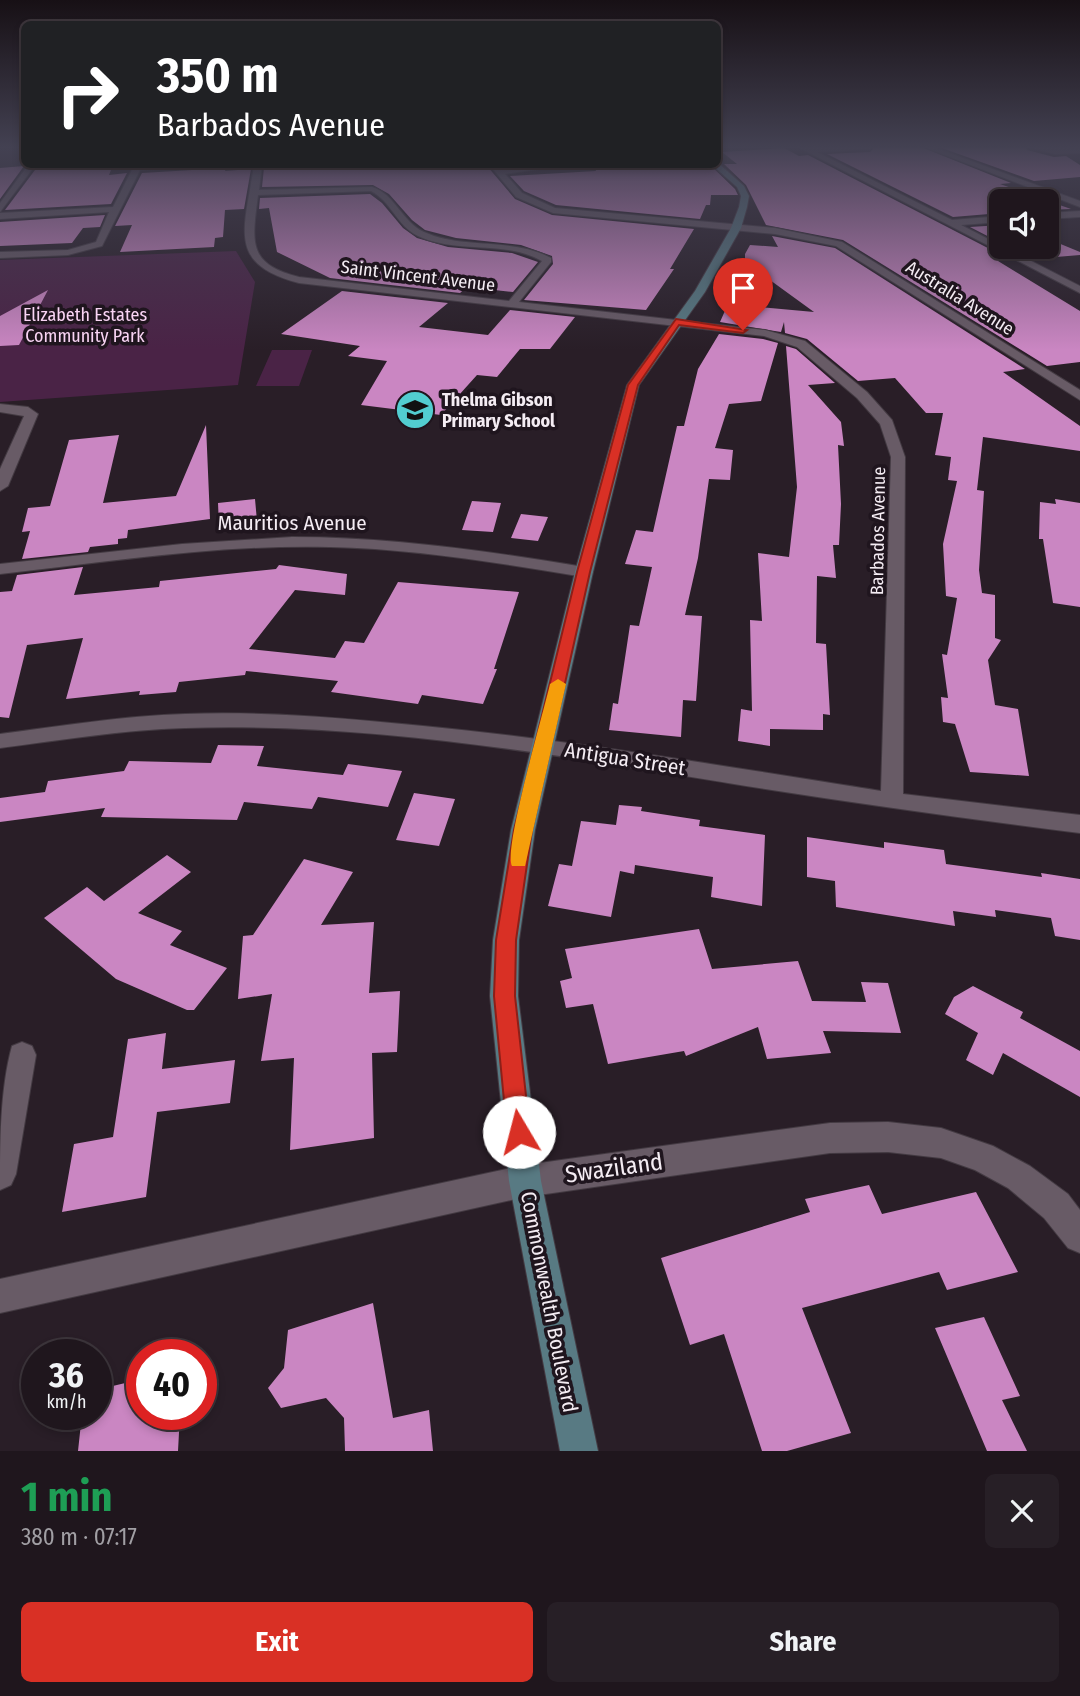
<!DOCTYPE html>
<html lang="en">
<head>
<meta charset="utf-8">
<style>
  body { margin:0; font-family:"Fira Sans Condensed",sans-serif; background:#271f26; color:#f1f3f6; height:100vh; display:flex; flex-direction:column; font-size:26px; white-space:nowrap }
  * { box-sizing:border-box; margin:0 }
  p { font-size:23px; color:#a19fa4 }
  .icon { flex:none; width:38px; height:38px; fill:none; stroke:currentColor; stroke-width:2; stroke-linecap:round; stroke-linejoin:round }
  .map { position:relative; height:1451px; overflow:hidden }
  .panel { display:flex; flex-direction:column; background:#1f161d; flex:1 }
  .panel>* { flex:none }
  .guide { position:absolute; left:21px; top:21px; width:700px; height:147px; border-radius:10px; box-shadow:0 4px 10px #0003,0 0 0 2px #3c353b; background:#202124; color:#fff; overflow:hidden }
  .buttons { position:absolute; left:989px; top:189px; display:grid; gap:14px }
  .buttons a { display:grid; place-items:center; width:70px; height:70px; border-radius:10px; background:#1f161d; box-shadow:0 4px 10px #0003,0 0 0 2px #3c353b; font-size:35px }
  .speed { position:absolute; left:21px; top:1339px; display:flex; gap:14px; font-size:35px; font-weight:700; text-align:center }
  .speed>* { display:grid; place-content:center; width:91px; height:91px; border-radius:50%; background:#1f161d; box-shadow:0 4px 10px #0003,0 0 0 2px #3c353b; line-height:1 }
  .speed small { font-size:18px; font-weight:400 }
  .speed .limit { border:10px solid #d22; background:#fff; color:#111 }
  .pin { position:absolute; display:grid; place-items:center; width:60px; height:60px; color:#fff; margin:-72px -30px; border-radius:50% 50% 50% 0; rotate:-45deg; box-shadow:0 0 7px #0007 }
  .pin .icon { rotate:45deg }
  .me { position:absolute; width:77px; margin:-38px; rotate:352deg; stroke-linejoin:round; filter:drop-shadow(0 0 5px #0008) }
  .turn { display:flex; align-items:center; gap:24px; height:147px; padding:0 21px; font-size:32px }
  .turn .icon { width:91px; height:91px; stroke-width:2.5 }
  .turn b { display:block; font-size:49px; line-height:60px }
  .round { display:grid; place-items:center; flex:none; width:74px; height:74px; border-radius:10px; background:#271f26 }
  .summary { display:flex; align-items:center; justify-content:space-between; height:119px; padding:0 21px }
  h1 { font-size:42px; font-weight:700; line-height:52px; color:#1e9e55 }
  .action { display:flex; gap:14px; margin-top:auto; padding:14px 21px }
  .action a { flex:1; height:80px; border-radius:10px; background:#d93025; color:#fff; font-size:28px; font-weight:700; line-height:80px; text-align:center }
  .action a+a { background:#271f26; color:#f1f3f6 }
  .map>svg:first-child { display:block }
</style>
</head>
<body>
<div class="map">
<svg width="1080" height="1451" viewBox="0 0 1080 1451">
  <rect width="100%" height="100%" fill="#291e27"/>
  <path fill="#4a2346" d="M 236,251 L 255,282 L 238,385 L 0,402 L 0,260 Z
    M 272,350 L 312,350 L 299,386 L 256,386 Z"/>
  <path fill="#ca86c2" d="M 875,147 L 921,147 L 1011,183 L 1000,184 L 1071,209 L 1046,210 L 1046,201 L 1001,201 L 1001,213 L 953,217 L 827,154 L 870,152 Z
    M 939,147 L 1025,147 L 1027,150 L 1054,157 L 1066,156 L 1080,165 L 1080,177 L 1034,181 Z
    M 784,148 L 799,156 L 808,155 L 1011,260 L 998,261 L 1080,311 L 1080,362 L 1047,366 L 843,240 L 766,225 L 746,185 L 724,164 L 737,164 L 722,152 Z
    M 107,164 L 106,170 L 111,170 L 109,175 L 127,173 L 111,204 L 5,210 L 38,166 Z
    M 306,164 L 433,164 L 433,169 L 487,166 L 515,199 L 552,215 L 694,229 L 670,269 L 674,269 L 646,310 L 524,300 L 553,264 L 552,256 L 521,245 L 456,238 L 425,230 L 412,220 L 389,194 L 373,185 L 262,187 L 264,168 Z
    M 594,164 L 709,164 L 735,189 L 738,195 L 711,195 L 710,205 L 706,205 L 700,219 L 556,205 L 524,191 L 510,176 L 596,171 Z
    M 24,166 L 0,199 L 0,168 Z
    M 226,168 L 225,171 L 251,169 L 244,209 L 225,210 L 223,237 L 215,238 L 214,247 L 120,252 L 132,225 L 115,226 L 142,173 Z
    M 370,194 L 382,203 L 403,228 L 417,238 L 448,247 L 512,253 L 538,262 L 513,292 L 467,287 L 460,293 L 330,278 L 277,252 L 269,208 L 259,209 L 260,198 Z
    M 105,215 L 100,227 L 83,228 L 72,243 L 0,246 L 0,222 Z
    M 1001,225 L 1001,243 L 970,227 Z
    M 772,236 L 835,248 L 1025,369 L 1003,372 L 1080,426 L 1080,451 L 983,437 L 977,490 L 984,491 L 979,570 L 982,593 L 995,595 L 995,638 L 1001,640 L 988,660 L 995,705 L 1018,709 L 1029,776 L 970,772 L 955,724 L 943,722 L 941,697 L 948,698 L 942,654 L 947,655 L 957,598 L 946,596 L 943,544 L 957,481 L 948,480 L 951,457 L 935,455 L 943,413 L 926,413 L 895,378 L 858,381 L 807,339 L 785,333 L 784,322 L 781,332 L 720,322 L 728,304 L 814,312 L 745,262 L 745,254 L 750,245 L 778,247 Z
    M 1046,238 L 1080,252 L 1080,255 L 1032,259 L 1009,247 L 1046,247 Z
    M 48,290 L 19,345 L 0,346 L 0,316 Z
    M 342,291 L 448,303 L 419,327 L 488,335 L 510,310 L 575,317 L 550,349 L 520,349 L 497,377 L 477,375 L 441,415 L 361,405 L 387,361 L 348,356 L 360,346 L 281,334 Z
    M 719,334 L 763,339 L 778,343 L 761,401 L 729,404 L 715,448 L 733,450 L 730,480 L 709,479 L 698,558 L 685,615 L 702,616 L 696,701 L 683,700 L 681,737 L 609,730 L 613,703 L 618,704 L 630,625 L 639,626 L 652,567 L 625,564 L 636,530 L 653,532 L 677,426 L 684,426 L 698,369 Z
    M 786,346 L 796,349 L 835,383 L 808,385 L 841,422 L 844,446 L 838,445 L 841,504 L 839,545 L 833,545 L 836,578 L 817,576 L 816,643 L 826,644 L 830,715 L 823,714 L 823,730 L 770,729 L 770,746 L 738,741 L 741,709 L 752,711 L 750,620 L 762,621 L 758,553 L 789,557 L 797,487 Z
    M 206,425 L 210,519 L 128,530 L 127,538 L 118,539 L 118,544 L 90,547 L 88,552 L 22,559 L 30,531 L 22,532 L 28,508 L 50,506 L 69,440 L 119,435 L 103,503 L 176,496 Z
    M 255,499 L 257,521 L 219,526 L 218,503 Z
    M 1055,499 L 1080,503 L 1080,607 L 1053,603 L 1043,539 L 1039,539 L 1040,502 L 1056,504 Z
    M 472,501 L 501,503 L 493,532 L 462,530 Z
    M 521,514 L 548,517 L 538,541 L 511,538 Z
    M 279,565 L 347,574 L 345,595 L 295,590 L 249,649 L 335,658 L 345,641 L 364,643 L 398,582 L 519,592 L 494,669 L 497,669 L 483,704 L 422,695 L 418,704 L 331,692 L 338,681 L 246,671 L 245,675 L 179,682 L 176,692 L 139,695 L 140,691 L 66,699 L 83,638 L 27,645 L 9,718 L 0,717 L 0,592 L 12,591 L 17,575 L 83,567 L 74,595 L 159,587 L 160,581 L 276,569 Z
    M 218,745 L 264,746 L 257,766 L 343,775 L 348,764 L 402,771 L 388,807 L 318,797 L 312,809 L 244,802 L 237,820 L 101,817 L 105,808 L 0,822 L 0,798 L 45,792 L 48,781 L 124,771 L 129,761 L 211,763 Z
    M 414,793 L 455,799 L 439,846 L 396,840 Z
    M 619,805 L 642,807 L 641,811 L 700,820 L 699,826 L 765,835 L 762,906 L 711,897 L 713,877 L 635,865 L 634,874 L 620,871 L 611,917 L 548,906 L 559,864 L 572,866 L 581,821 L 616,825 Z
    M 807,837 L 884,848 L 884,842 L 944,850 L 946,864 L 1042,877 L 1041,873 L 1080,879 L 1080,940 L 1055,936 L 1051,918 L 995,910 L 996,917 L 953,911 L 955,926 L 836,907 L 835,881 L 807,877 Z
    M 167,855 L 191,872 L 138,913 L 182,931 L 170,945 L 227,968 L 194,1010 L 187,1010 L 116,979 L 44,918 L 87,887 L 104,901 Z
    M 304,859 L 353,872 L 321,925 L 374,922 L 369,993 L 400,991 L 397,1052 L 372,1053 L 374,1138 L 290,1150 L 294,1058 L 261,1061 L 272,994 L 238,999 L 243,936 L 253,935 Z
    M 699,929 L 712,969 L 798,961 L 812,1001 L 866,1002 L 861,982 L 888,983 L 901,1033 L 823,1031 L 831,1053 L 767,1059 L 758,1027 L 686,1056 L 684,1051 L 608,1064 L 593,1004 L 566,1008 L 560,981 L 572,978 L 565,949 Z
    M 973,986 L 1023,1012 L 1020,1018 L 1080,1051 L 1080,1097 L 1003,1053 L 993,1075 L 966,1060 L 978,1033 L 945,1014 L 954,997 Z
    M 166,1033 L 162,1069 L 235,1060 L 230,1103 L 157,1112 L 146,1197 L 62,1212 L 74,1144 L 113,1137 L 128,1039 Z
    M 869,1185 L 882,1214 L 976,1192 L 1018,1272 L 947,1290 L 939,1272 L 802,1308 L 851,1433 L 787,1451 L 762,1451 L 724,1334 L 690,1345 L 661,1258 L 810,1212 L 805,1199 Z
    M 373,1303 L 393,1418 L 429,1410 L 433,1451 L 345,1451 L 344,1418 L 326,1398 L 281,1408 L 268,1388 L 284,1368 L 288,1330 Z
    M 984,1317 L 1020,1396 L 1002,1400 L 1027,1451 L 987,1451 L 935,1328 Z
    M 142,1379 L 142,1414 L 180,1414 L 178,1451 L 78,1451 L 82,1414 L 96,1414 L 96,1390 Z"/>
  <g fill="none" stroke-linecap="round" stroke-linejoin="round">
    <g stroke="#433a42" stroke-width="2">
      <path id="street" d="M 798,147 L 873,147 L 870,149 L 817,152 L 952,220 L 1001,216 L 1001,222 L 961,225 L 1080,286 L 1080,293 Z
        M 924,147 L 933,147 L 1080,201 L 1080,207 Z
        M 1028,147 L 1080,149 L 1080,153 L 1055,154 Z
        M 29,164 L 36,164 L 0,212 L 0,203 Z
        M 135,164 L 228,164 L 140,170 L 102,246 L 68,255 L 0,258 L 0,252 L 68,250 L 96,242 L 109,212 L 0,219 L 0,213 L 113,207 Z
        M 254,164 L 262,164 L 259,190 L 372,187 C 395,194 402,222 424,232 C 464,250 513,237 551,258 L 551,262 L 519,302 L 765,330 L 805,341 L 867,392 L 892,420 L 905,457 L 903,794 L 1080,815 L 1080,833 C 962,818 845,802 728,783 C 551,754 364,722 185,728 C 123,730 61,740 0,748 L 0,734 C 61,726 123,716 185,714 C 265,711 344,718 423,726 C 577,741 729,767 881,791 L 891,457 L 880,424 L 857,398 L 797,347 L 764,336 L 299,283 C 224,264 246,226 254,164 ZM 371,191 C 391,201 397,226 418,236 C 456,254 505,240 542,261 L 509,301 L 299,277 C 247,264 252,242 258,195 Z
        M 489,164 L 497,164 L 501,170 L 572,164 L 505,174 L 522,193 L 555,208 L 775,228 L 842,242 L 1080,390 L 1080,400 L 836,246 L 775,234 L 553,213 L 516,197 Z
        M 1080,211 L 1080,217 L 1046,219 L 1046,213 Z
        M 0,404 L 28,407 L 38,414 L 8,486 L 0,491 L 0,469 L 24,416 L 0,412 Z
        M 292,537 C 391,537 487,551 584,567 L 593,572 L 584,577 C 500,563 415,549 330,547 C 219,544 109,562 0,574 L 0,564 L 182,544 Z
        M 22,1042 L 32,1046 L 36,1055 L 16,1174 L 11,1185 L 0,1190 C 0,1144 0,1089 12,1046 Z
        M 888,1122 L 941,1128 L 993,1146 L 1030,1166 L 1068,1194 L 1080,1210 L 1080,1253 L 1068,1248 L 1044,1218 L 1008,1188 L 975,1170 L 941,1158 L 888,1152 L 830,1153 L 525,1197 L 0,1313 L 0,1279 L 525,1165 L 830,1123 Z"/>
    </g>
    <g stroke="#433a42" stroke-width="2">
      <path id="secondary" d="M 718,163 L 744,186 L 749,196 L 747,207 L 741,228 L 705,292 L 639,385 L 593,572 L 535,830 L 519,940 L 518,996 L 541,1181 L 598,1451 L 560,1451 L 509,1181 L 490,996 L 493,940 L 511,830 L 575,572 L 627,385 L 695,291 L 731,228 L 739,207 L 741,196 L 737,187 L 711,164 Z"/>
    </g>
    <use href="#street" fill="#685b66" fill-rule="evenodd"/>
    <use href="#secondary" fill="#587a83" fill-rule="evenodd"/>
  </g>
  <linearGradient id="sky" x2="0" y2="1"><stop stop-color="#171015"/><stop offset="0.42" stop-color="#434152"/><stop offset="1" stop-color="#434152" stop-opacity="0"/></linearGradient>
  <rect width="1080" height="350" fill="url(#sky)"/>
  <path fill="#d93025" stroke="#8d1f18" stroke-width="2" d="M 676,319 L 747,330 L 743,333 L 679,325 L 638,385 L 590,572 L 532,830 L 516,940 L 515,996 L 530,1132 L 527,1140 L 519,1143 L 510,1140 L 507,1132 L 494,996 L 496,940 L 514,830 L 577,572 L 628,385 Z"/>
  <path fill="#f59e0b" d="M 558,679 L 566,684 L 525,866 L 512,866 C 503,850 544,711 550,684 Z"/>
  <defs>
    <g id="school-disc" transform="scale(2.0125)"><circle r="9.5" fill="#52cdd0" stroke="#1f151e"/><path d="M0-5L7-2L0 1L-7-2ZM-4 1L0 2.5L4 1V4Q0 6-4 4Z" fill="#111"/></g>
  </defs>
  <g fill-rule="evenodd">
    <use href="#school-disc" x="415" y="410"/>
  </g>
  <g text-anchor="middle" stroke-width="7" stroke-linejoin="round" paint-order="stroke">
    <g font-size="18" fill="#f4ecf3" stroke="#1f151e">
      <text transform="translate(418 276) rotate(7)" y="6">Saint Vincent Avenue</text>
      <text transform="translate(960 298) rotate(32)" y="6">Australia Avenue</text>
      <text transform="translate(878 531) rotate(-89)" y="6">Barbados Avenue</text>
    </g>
    <g font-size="18" fill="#f9d4f4" stroke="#1f151e">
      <text x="85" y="321">Elizabeth Estates<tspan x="85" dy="21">Community Park</tspan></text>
    </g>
    <g font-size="18" font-weight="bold" fill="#f4ecf3" stroke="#1f151e" text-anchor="start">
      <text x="442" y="406">Thelma Gibson<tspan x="442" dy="21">Primary School</tspan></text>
    </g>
    <g font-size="21" fill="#f4ecf3" stroke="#1f151e">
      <text x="292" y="530">Mauritios Avenue</text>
      <text transform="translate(625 759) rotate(9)" y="7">Antigua Street</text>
      <text transform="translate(549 1302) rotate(79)" y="7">Commonwealth Boulevard</text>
    </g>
    <g font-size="24" fill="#f4ecf3" stroke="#1f151e">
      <text transform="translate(614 1168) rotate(-8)" y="8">Swaziland</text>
    </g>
  </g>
</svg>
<div class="buttons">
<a><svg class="icon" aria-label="sound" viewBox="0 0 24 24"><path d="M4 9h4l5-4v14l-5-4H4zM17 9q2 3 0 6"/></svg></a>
</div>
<div class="speed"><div>36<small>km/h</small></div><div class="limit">40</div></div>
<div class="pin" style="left:743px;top:330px;background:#d93025"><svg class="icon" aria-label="arrive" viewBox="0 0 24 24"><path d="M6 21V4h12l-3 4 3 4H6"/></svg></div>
<svg class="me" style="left:519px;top:1132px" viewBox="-20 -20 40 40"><circle r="19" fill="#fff"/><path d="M0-13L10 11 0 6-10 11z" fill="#d93025"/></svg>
<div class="guide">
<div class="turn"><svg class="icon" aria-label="right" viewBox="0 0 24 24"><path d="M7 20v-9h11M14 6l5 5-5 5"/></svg><div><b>350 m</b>Barbados Avenue</div></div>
</div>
</div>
<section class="panel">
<div class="summary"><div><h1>1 min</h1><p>380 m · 07:17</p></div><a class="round"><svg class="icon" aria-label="close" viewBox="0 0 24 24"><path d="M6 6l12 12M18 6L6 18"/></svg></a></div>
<div class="action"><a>Exit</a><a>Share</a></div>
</section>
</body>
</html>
